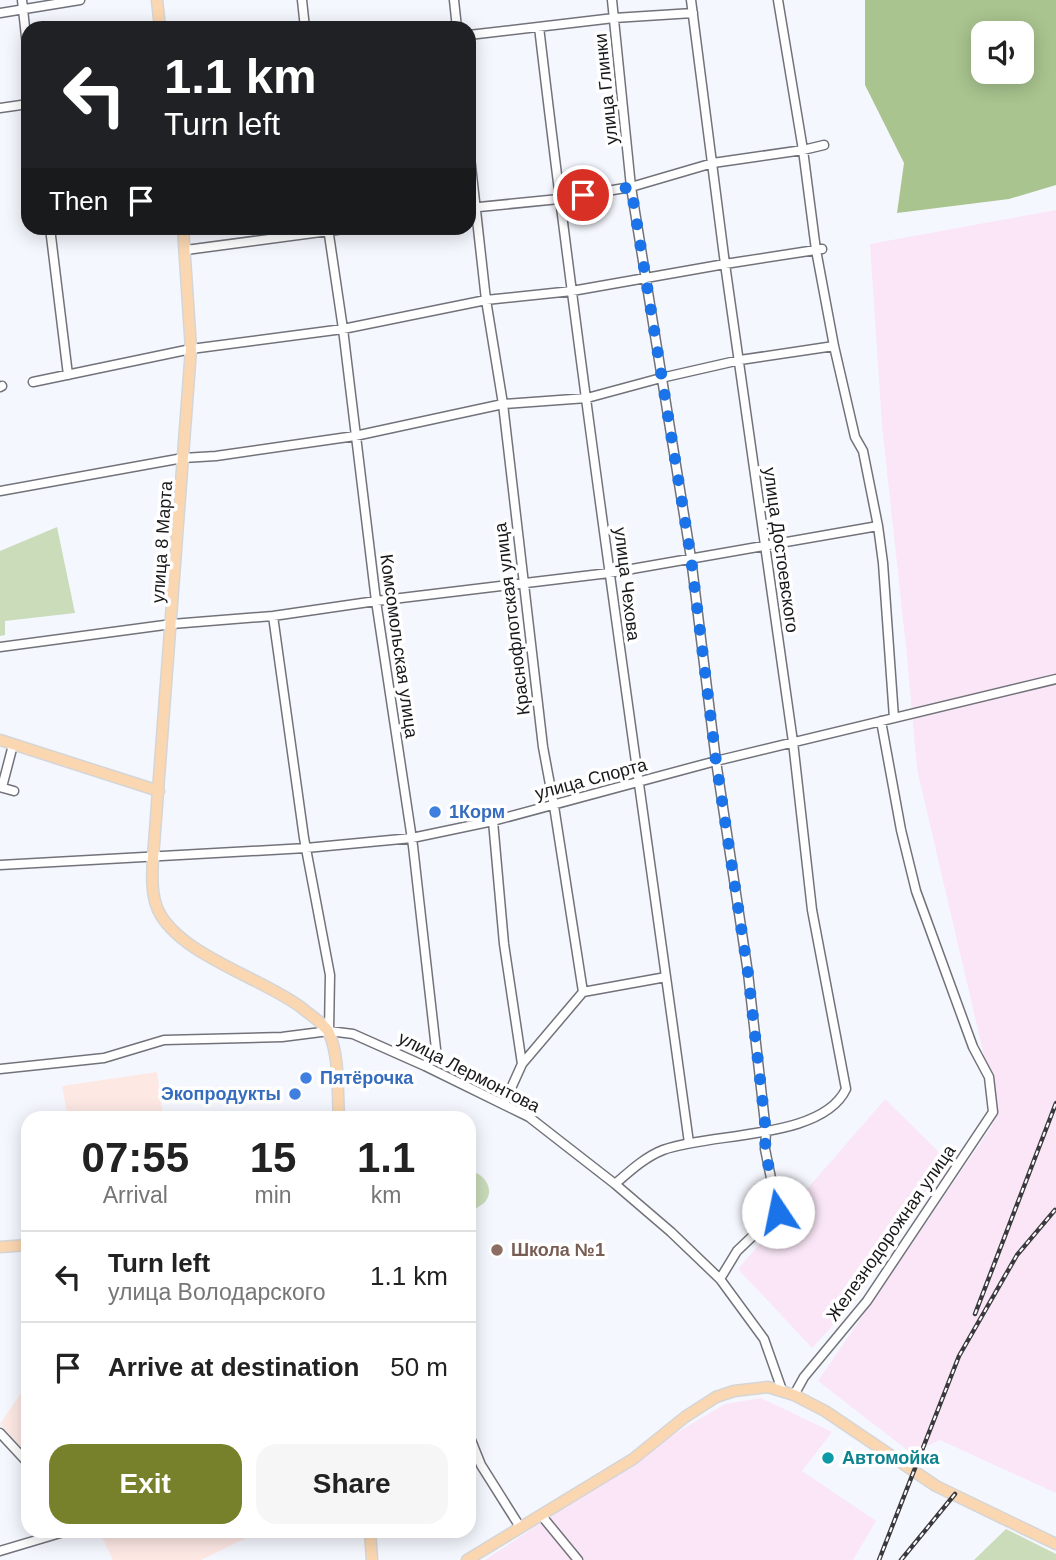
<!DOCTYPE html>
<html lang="en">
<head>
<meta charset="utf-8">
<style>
  body { margin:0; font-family:Arial,sans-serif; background:#f6f6f6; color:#222; height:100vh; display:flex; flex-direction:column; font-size:26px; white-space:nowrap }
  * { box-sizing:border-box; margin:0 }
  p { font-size:23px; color:#767676 }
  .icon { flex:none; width:38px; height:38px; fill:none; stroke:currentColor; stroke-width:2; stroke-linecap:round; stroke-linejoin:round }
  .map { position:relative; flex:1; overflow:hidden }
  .details { position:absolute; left:21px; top:1111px; width:455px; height:427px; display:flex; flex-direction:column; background:#fff; border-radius:21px; box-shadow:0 4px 18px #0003 }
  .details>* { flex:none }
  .top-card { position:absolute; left:21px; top:21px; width:455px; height:214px; border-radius:21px; box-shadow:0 4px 18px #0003; background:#202124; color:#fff; overflow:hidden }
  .tools { position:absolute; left:971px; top:21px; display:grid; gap:14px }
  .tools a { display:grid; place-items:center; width:63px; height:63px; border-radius:14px; background:#fff; box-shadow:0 4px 18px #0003; font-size:35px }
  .pin { position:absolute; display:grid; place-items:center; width:60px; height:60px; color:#fff; margin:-30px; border:4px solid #fff; border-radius:50%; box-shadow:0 2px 7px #0007 }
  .me { position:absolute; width:77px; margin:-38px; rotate:349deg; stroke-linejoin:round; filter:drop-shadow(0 0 5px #0008) }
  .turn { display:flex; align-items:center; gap:24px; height:147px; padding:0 28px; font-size:32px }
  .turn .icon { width:91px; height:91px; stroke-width:2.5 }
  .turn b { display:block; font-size:49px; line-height:60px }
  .then { display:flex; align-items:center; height:66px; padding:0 28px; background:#0003; gap:14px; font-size:26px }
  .eta { display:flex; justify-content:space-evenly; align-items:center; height:119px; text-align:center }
  .eta b { font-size:42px; font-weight:700; line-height:49px }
  .cta { display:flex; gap:14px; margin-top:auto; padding:14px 28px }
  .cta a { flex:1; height:80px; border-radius:21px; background:#77802b; color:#fff; font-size:28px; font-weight:700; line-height:80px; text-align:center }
  .cta a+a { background:#f6f6f6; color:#222 }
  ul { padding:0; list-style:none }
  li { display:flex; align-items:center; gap:21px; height:91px; padding:0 28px; border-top:2px solid #e0e0e0 }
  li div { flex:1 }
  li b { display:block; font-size:26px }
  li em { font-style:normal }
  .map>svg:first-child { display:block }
</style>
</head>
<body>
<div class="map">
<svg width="1056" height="1560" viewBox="0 0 1056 1560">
  <rect width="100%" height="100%" fill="#f5f7fe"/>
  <path fill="#fae6f6" d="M 1056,210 L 1056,1493 L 940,1440 L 911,1453 L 818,1381 L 992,1126 L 989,1077 L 917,769 L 907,656 L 882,425 L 870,244 Z
    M 885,1099 L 948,1161 L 857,1299 L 812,1348 L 738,1269 Z
    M 761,1398 L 832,1432 L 802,1471 L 876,1521 L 853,1560 L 485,1560 L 676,1433 L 725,1404 Z"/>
  <path fill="#fde8e4" d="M 157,1072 L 163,1118 L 68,1118 L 62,1086 Z
    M 28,1383 L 28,1454 L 0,1424 Z
    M 99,1531 L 243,1531 L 246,1538 L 201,1560 L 113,1560 Z"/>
  <path fill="#cadcba" d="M 57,527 L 75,613 L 5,621 L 5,635 L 0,636 L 0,551 Z
    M 469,1171 C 483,1172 496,1189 485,1202 C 481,1206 474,1209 469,1212 Z
    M 1006,1529 L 1056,1554 L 1056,1560 L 974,1560 Z"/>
  <path fill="#a9c48f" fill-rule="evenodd" d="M 865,0 L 1056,0 L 1056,185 L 1009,199 L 897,213 L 904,163 L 865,85 ZM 984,33 L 1022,33 L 1022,72 L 984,72 Z"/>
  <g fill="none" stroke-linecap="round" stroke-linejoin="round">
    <g stroke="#72737a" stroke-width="11">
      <path id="minor" d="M 22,0 L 28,55
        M 302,0 L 305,28
        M 454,0 L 457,28
        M 612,0 L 631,187 L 691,558 L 716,761 L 748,973 L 766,1132 L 765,1149 L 778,1212 L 737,1251 L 720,1279
        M 778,0 L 803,150 L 816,250 L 834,346 L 855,437 L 863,451 L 878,526 L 883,563 L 894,718
        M 0,13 L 80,0
        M 539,27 C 583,400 638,771 689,1143
        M 469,35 L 614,18 L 693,13
        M 0,108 L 28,104
        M 469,148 L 486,300 L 503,404 L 543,747 L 554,806 L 583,992 L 522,1064
        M 469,208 L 559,199 L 631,187 L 713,163 L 803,150 L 824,145
        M 50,228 L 68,375
        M 328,228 L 343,329 L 376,601 L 413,846 L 436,1049 L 425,1066
        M 186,250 L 351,228
        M 33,382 L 191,349 L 343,329 L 486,300 L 572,291 L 725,264 L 822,249
        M 0,387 L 2,386
        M 0,491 L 183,458 L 216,456 L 355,436 L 503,404 L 587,398 L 661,378 L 740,360 L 834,346
        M 273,616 L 304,838 L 330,975 L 329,1031
        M 0,647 L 172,624 L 273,616 L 376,601 L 609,573 L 878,526
        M 0,787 L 14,791
        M 2,787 L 13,745
        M 493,821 L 504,944 L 522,1064 L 504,1104
        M 0,865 L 306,848 L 412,838 L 493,821 L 716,761 L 1056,679
        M 583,992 L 666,977
        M 0,1069 L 104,1058 L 164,1040 L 282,1037 L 329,1031 L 353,1034 L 425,1066 L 529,1117 L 615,1184 L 671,1232 L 720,1279 L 764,1339 L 782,1390
        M 615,1184 C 630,1171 645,1157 663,1150 C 711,1132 822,1140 846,1089 L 812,910 L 793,742 L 725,264 L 691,0
        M 794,1395 L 804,1377 L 867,1301 L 993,1112 L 989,1077 L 973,1047 L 916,891 L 901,830 L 881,721
        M 0,1433 L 28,1463
        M 469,1435 L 481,1465 L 520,1527
        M 541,1515 L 578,1560
        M 0,1551 L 67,1531"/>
    </g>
    <g stroke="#d5d5d6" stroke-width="13">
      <path id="major" d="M 157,0 L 160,28
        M 183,228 L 191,349 L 153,858 C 152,875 151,894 158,910 C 179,955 263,978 302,1008 C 310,1015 325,1024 329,1033 C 340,1058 337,1092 339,1118
        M 0,740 L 159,791
        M 0,1247 L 28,1245
        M 370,1531 L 372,1560
        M 467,1560 L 633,1459 L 685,1417 L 716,1397 L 734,1391 L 768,1387 L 794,1395 L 825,1411 L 936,1486 L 1056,1544"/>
    </g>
    <use href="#minor" stroke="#fff" stroke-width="8"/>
    <use href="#major" stroke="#fbd7b1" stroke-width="10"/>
    <g stroke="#3a3a3e" stroke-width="4.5">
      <path id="rail" d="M 975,1314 L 1056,1103
        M 879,1560 L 959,1356 L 1017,1255 L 1055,1210
        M 901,1560 L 955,1494"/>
    </g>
    <use href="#rail" stroke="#fff" stroke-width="2" stroke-dasharray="5" stroke-linecap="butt"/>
  </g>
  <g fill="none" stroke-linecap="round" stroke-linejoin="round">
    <path stroke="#1a73e8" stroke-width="12" stroke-dasharray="0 21.6" d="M 583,195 L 631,187 L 691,558 L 716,761 L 748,973 L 766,1132 L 765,1149 L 778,1212"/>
  </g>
  <g fill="#3f7fe0" stroke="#fff" stroke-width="2.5">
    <circle cx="435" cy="812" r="7"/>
    <circle cx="306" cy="1078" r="7"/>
    <circle cx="295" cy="1094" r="7"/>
  </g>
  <circle fill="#8d6e63" stroke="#fff" stroke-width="2.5" cx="497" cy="1250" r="7"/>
  <circle fill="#0f9aa8" stroke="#fff" stroke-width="2.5" cx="828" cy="1458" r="7"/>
  <g text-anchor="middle" stroke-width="7" stroke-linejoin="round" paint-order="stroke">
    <g font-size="18" fill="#18181b" stroke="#fff">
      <text transform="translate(606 89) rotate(-96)" y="6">улица Глинки</text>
      <text transform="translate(162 542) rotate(-86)" y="6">улица 8 Марта</text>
      <text transform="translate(781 550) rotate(82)" y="6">улица Достоевского</text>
      <text transform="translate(627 584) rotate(83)" y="6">улица Чехова</text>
      <text transform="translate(512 619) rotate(-97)" y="6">Краснофлотская улица</text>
      <text transform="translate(399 646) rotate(82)" y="6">Комсомольская улица</text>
      <text transform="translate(591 779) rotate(-15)" y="6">улица Спорта</text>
      <text transform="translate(469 1072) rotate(27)" y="6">улица Лермонтова</text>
      <text transform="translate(891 1233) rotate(-55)" y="6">Железнодорожная улица</text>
    </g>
    <g font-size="18" font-weight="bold" fill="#366cbe" stroke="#fff" text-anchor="start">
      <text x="449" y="818">1Корм</text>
      <text x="320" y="1084">Пятёрочка</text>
      <text x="281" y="1100" text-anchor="end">Экопродукты</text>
    </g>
    <g font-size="18" font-weight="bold" fill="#785e54" stroke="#fff" text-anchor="start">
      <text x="511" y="1256">Школа №1</text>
    </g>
    <g font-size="18" font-weight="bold" fill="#0d838f" stroke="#fff" text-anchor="start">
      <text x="842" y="1464">Автомойка</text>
    </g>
  </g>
</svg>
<div class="tools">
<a><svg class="icon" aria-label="sound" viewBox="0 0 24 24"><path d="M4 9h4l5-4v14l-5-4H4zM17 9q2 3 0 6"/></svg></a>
</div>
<div class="pin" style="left:583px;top:195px;background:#d93025"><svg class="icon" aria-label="arrive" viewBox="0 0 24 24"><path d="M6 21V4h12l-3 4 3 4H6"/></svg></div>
<svg class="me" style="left:778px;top:1212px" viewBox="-20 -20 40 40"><circle r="19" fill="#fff"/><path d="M0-13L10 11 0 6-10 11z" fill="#1a73e8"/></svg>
<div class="top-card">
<div class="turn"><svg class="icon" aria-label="left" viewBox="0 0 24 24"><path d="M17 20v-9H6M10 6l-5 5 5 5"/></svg><div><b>1.1 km</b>Turn left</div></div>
<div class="then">Then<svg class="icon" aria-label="arrive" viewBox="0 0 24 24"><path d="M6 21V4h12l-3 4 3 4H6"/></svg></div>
</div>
<section class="details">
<div class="eta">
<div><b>07:55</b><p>Arrival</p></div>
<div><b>15</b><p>min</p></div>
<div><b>1.1</b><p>km</p></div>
</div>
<ul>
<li><svg class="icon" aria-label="left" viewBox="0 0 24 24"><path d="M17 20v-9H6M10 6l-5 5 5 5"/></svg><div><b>Turn left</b><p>улица Володарского</p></div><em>1.1 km</em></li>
<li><svg class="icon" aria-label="arrive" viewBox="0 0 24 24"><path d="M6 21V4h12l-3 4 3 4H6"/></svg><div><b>Arrive at destination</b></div><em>50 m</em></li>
</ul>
<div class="cta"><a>Exit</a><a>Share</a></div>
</section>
</div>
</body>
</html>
